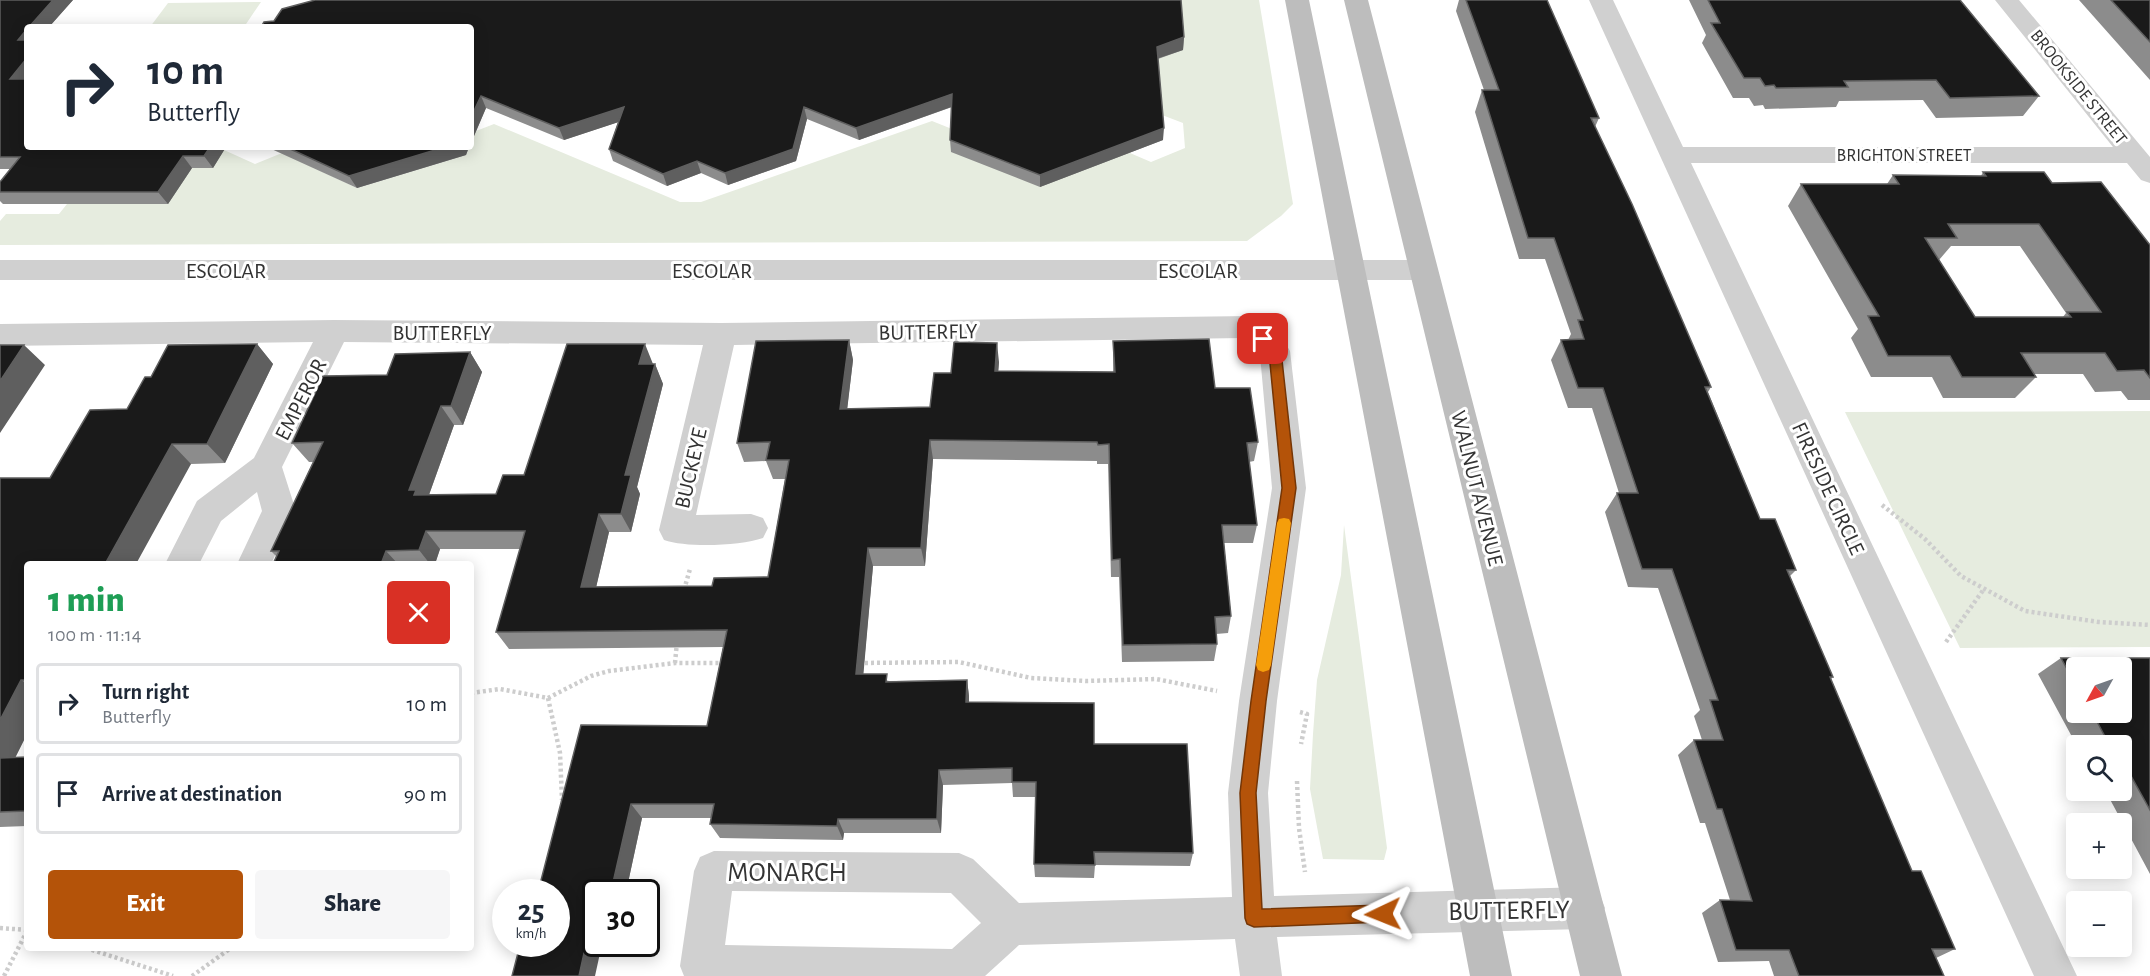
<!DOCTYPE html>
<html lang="en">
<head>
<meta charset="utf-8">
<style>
  body { margin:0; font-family:"Alegreya Sans",sans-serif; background:#f6f6f7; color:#1f2937; height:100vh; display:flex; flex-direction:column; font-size:22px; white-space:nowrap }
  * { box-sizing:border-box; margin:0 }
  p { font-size:20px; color:#747a83 }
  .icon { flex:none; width:33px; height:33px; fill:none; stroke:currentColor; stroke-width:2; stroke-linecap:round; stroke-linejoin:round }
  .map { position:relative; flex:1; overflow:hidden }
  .sheet { position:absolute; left:24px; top:561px; width:450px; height:390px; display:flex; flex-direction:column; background:#fff; border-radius:6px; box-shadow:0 3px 15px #0003 }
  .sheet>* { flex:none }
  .hud { position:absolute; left:24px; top:24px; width:450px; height:126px; border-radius:6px; box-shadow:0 3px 15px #0003; background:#fff; color:#1f2937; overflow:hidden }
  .needle { width:39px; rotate:230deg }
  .buttons { position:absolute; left:2066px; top:657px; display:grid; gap:12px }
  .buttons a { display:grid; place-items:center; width:66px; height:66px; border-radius:6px; background:#fff; box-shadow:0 3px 15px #0003; font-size:30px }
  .speed { position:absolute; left:492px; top:879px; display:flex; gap:12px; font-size:30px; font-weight:700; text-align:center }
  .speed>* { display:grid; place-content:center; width:78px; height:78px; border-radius:50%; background:#fff; box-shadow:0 3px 15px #0003; line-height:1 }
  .speed small { font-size:15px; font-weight:400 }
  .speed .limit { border:3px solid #111; border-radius:9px; background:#fff; color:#111 }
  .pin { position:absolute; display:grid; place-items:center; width:51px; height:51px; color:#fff; margin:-26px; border-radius:12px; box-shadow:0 3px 9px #0006 }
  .me { position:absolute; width:66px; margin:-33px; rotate:268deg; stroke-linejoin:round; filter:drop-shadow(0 0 4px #0008) }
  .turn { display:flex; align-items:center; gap:21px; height:126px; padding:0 24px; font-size:27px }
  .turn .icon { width:78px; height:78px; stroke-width:2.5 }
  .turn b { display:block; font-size:42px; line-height:51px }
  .round { display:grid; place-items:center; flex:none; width:63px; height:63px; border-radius:6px; background:#f6f6f7 }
  .summary { display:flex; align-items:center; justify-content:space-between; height:102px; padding:0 24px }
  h1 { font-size:36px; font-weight:800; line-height:45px; color:#1e9e55 }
  .primary-button { display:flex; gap:12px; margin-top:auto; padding:12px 24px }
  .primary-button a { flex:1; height:69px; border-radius:6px; background:#b45309; color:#fff; font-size:24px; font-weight:800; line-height:69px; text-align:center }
  .primary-button a+a { background:#f6f6f7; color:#1f2937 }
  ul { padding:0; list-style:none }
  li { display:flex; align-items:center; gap:18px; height:81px; margin:0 12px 9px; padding:0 12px; border:3px solid #e0e1e3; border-radius:6px }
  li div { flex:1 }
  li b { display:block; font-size:22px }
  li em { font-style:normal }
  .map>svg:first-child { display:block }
</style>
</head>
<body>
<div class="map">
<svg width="2150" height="976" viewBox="0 0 2150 976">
  <rect width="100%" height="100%" fill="#fff"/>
  <path fill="#e6ecdf" d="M 1140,0 L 1259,0 L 1293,204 L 1281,216 L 1247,241 L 0,245 L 0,221 L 6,214 L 59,214 L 67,204 L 192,168 L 224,150 L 255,164 L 282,153 L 357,188 L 466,155 L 476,131 L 494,124 L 680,202 L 701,202 L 932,121 L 952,129 L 1130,153 L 1151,162 L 1185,148 L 1183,123 L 1162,115 Z
    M 261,2 L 244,27 L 150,27 L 168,3 Z
    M 2150,411 L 2150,647 L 1960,648 L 1845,412 Z
    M 1344,525 L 1387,848 L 1384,860 L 1323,859 L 1310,789 L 1313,734 L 1317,680 L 1341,575 Z"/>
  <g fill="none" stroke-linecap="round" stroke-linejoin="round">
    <path stroke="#cdcdcd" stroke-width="4.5" stroke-dasharray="3 3" stroke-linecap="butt" d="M 1882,505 L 1925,539 L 1961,576 L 2025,611 L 2099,622 L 2150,625
      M 684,590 L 690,569
      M 1946,642 L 1984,589
      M 675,663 L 677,642
      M 859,663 L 959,662 L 1031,678 L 1086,681 L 1156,679 L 1217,691
      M 471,693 L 500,689 L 548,698 L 591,676 L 609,671 L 675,663 L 723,663
      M 548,698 L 560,753 L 562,800
      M 1300,712 L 1307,714 L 1301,744
      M 1297,781 L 1299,828 L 1305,872
      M 0,928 L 27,930
      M 603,944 L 625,947 L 659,945
      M 86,948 L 173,976
      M 4,976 L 27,931
      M 192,976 L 231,948"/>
    <path fill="#d0d0d0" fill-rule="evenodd" d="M 1589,0 L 1613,0 L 1683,147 L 2113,147 L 1995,0 L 2019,0 L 2150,157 L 2150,183 L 2141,180 L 2127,163 L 1691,163 L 2077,976 L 2034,976 Z
      M 0,260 L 1423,260 L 1433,263 L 1437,270 L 1433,277 L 1423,280 L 0,280 Z
      M 1251,316 C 1267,321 1282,336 1290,351 L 1306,488 L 1277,701 L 1268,793 L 1274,896 L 1584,887 L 1599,893 L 1605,908 L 1599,923 L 1584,929 L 1277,937 L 1282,976 L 1240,976 L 1235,939 L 1019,945 L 985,976 L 684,976 L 680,966 L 694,871 L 700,857 L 714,851 L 959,853 L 973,859 L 1019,903 L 1232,897 L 1228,793 L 1239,701 L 1272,488 L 1260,355 L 1244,338 L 734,345 L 696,515 L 751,514 L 763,518 L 768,528 L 763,538 C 740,546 687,548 664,540 L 659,530 L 703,345 L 344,342 L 282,467 L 296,511 L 271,564 L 237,564 L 262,511 L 257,492 L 221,521 L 199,564 L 165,564 L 197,501 L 254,458 L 313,342 L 0,346 L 0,324 L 334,320 L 721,323 ZM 732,891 L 951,893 L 981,923 L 952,949 L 725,945 Z"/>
    <path fill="#bdbdbd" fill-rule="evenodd" d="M 1285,0 L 1309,0 L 1512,976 L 1470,976 Z
      M 1344,0 L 1368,0 L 1622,976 L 1580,976 Z"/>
  </g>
  <path fill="#8c8c8c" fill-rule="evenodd" d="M 0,0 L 73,0 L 49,27 L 27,27 L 27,147 L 226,147 L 213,168 L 192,168 L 168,204 L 3,204 L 0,201 L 0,192 L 10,169 L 0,169 Z
    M 1459,0 L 1547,0 L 1599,118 L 1595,127 L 1711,387 L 1708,392 L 1760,519 L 1796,570 L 1790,576 L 1833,677 L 1831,679 L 1912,871 L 1955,949 L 1936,958 L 1944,976 L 1774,976 L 1769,961 L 1718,962 L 1702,913 L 1720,900 L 1730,900 L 1705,823 L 1700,823 L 1678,755 L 1694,740 L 1702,740 L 1694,716 L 1700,710 L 1658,588 L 1628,587 L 1605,512 L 1617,493 L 1619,493 L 1592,408 L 1568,408 L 1551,360 L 1561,340 L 1568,340 L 1571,334 L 1545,259 L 1519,259 L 1475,112 L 1482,90 L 1484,90 L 1456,11 Z
    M 1689,0 L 1960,0 L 2039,96 L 2023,116 L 1936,118 L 1923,100 L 1839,101 L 1836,107 L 1765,109 L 1763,105 L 1754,106 L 1749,98 L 1733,98 L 1702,43 L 1706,35 Z
    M 2079,0 L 2150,0 L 2150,80 Z
    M 471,27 L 1184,37 L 1183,50 L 1158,59 L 1163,140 L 1040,187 L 951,152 L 950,140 L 952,107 L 859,140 L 807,119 L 796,161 L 728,185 L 701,173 L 667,186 L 613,161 L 609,149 L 618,122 L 564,140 L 486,108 L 471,143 Z
    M 267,147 L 469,147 L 466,155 L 357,188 Z
    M 1983,172 L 2052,183 L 2150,245 L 2150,400 L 2128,400 L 2121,391 L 2095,392 L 2083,374 L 2034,374 L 2036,377 L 2015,398 L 1943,398 L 1932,377 L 1871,377 L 1851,338 L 1858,329 L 1788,206 L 1801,184 L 1887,184 L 1893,175 L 1981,176 ZM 1951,246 L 2020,246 L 2066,313 L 2063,317 L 1975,317 L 1939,260 Z
    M 849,340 L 853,360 L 847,409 L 930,407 L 951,373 L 999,362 L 998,371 L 1113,372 L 1113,341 L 1215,388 L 1258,442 L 1254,461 L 1249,462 L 1257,525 L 1253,543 L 1224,543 L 1231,616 L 1228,633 L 1216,634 L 1217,644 L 1214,661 L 1122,662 L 1119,577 L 1111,577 L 1108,464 L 1097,464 L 1097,461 L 933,459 L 925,566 L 873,566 L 863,674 L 889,681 L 967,680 L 969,696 L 969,702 L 1094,744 L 1193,853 L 1190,866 L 1095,865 L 1094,878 L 1035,877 L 1034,864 L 1036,797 L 1013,797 L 1012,783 L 943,785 L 941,833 L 844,833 L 843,840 L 720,838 L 710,824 L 712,818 L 642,818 L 626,892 L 596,892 L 523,949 L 538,892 L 707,726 L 723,647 L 509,649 L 496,632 L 520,549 L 440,549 L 435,564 L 273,564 L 276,556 L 271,551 L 313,462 L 309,462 L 292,443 L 387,375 L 470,352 L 482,372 L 463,425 L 454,425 L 429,495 L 496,494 L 524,475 L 653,364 L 655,364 L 663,384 L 637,487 L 640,494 L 631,532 L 609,532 L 596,587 L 712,586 L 768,577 L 785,479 L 773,479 L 766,461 L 744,462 L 737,443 Z
    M 257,344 L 273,364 L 225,463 L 191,464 L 27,564 L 27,734 L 15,758 L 27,757 L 27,826 L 0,827 L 0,478 L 50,478 L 127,409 L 151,377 Z
    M 2061,658 L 2150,658 L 2150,874 L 2105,790 L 2121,790 L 2121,746 L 2077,746 L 2038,674 ZM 2076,668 L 2121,712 L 2076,712 Z"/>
  <path fill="#5f5f5f" d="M 53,0 L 73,0 L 49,27 L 29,27 Z
    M 27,29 L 27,51 L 18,40 Z
    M 1184,37 L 1183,50 L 1156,59 L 1157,47 Z
    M 27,58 L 27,83 L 10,79 Z
    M 952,94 L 954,106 L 859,140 L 856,128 Z
    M 481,96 L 486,108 L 471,143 L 471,117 Z
    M 624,107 L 628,119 L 564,140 L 559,128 Z
    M 804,107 L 807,119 L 796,161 L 728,185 L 725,173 Z
    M 1164,128 L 1163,140 L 1040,187 L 1040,175 Z
    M 210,147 L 226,147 L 213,168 L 204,156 Z
    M 445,147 L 469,147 L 466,155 L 357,188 L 349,176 Z
    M 183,156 L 192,168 L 168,204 L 158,192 Z
    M 697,161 L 701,173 L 667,186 L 663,174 Z
    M 849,340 L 853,360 L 845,428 L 840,409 Z
    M 997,343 L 999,362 L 997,390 L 995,371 Z
    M 257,344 L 273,364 L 225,463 L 207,444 Z
    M 645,344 L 653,364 L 639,364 Z
    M 24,345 L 45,365 L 0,433 L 0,381 Z
    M 470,352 L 482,372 L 463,425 L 451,406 Z
    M 655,364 L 663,384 L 637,487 L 640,494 L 631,532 L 621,514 L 625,475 Z
    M 441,406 L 454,425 L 426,503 L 428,514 L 409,490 Z
    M 930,440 L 933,459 L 925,566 L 921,548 Z
    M 172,444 L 191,464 L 136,564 L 105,564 Z
    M 599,514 L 609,532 L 592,605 L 581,587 Z
    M 426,531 L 440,549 L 435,564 L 430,564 L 419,550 Z
    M 868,548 L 873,566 L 862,690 L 856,674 Z
    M 386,551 L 398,564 L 381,564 Z
    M 21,680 L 27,684 L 27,734 L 7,774 L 0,770 L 0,720 Z
    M 967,680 L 969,696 L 969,718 L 966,702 Z
    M 939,770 L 943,785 L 941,833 L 937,819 Z
    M 631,804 L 642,818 L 626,892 L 618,892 L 612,887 Z
    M 838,819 L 844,833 L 843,840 L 837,826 Z
    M 598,887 L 604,892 L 597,892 Z
    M 596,899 L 596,944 L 602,944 L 595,976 L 579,976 Z"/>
  <path fill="#1a1a1a" stroke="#5f5f5f" stroke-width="1.5" fill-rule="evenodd" d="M 0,0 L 53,0 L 29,27 L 27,27 L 27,29 L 18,40 L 27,40 L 27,58 L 10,79 L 27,79 L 27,147 L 210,147 L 204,156 L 183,156 L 158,192 L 0,192 L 0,182 L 20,157 L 0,157 Z
    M 315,0 L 1181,0 L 1184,37 L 1157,47 L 1164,128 L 1040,175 L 950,140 L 952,94 L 856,128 L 804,107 L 793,149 L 725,173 L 697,161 L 663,174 L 609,149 L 624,107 L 559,128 L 481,96 L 471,117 L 471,27 L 261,27 L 264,22 L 274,21 L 282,9 Z
    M 1466,0 L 1547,0 L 1599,118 L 1591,118 L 1632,204 L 1711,387 L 1705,387 L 1760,519 L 1775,519 L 1796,570 L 1787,570 L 1833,677 L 1830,677 L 1912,871 L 1921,871 L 1955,949 L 1932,949 L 1944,976 L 1799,976 L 1789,950 L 1736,950 L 1720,900 L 1752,901 L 1722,809 L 1717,809 L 1694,740 L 1723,740 L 1710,700 L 1718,700 L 1672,569 L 1642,569 L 1617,493 L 1638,493 L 1603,388 L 1578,388 L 1561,340 L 1584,339 L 1578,320 L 1583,320 L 1554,238 L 1528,238 L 1482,90 L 1499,90 Z
    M 1708,0 L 1960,0 L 2039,96 L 1950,98 L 1936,80 L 1844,81 L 1848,87 L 1776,88 L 1774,85 L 1765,86 L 1760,78 L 1744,78 L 1711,23 L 1720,23 Z
    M 2111,0 L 2150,0 L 2150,42 Z
    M 286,147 L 445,147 L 349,176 Z
    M 1983,172 L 2044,172 L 2052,183 L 2101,182 L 2150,245 L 2150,378 L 2144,370 L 2117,371 L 2105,353 L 2021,353 L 2036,377 L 1962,377 L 1950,356 L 1888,356 L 1868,316 L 1879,316 L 1801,184 L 1899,184 L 1893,175 L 1986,176 ZM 1948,224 L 2039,224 L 2101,312 L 2067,312 L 2071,317 L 1975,317 L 1925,238 L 1957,238 Z
    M 1209,339 L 1215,388 L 1250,388 L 1258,442 L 1247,443 L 1257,525 L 1222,525 L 1231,616 L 1215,617 L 1217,644 L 1123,645 L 1120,559 L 1112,560 L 1109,444 L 1098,445 L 1097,442 L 930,440 L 921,548 L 868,548 L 856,674 L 887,674 L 886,682 L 967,680 L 966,702 L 1094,703 L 1094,744 L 1187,744 L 1193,853 L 1094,852 L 1095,865 L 1034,864 L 1036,782 L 1012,782 L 1012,768 L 939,770 L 937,819 L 838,819 L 837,826 L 710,824 L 714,804 L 631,804 L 612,887 L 598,887 L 597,892 L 596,892 L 596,899 L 579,976 L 512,976 L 519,949 L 523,949 L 524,944 L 556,944 L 556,892 L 538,892 L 581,725 L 707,726 L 727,630 L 496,632 L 525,531 L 426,531 L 419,550 L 386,551 L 381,564 L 273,564 L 279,551 L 271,551 L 323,442 L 292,443 L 323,376 L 387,375 L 395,354 L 470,352 L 451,406 L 441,406 L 409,490 L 416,490 L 414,495 L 496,494 L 503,475 L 524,475 L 567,344 L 645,344 L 639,364 L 655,364 L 625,475 L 631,475 L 621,514 L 599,514 L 581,587 L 712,586 L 714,578 L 768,577 L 789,460 L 766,460 L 770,442 L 737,443 L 756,341 L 849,340 L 840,409 L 930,407 L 934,373 L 951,373 L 954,342 L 997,343 L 995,371 L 1115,372 L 1113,341 Z
    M 257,344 L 207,444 L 172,444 L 105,564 L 27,564 L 27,680 L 21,680 L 0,720 L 0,478 L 50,478 L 90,410 L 127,409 L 145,377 L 151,377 L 168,345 Z
    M 0,345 L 24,345 L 0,381 Z
    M 2061,658 L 2150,658 L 2150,810 L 2121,758 L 2121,746 L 2110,746 L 2092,712 L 2121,712 L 2121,668 L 2076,668 L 2076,685 Z
    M 27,757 L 27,811 L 0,812 L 0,758 Z"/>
  <path fill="#b45309" stroke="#753606" stroke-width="1.5" d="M 1263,334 L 1268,336 L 1281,351 L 1296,488 L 1266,701 L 1256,793 L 1262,909 L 1383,905 L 1389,907 L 1391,914 L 1389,920 L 1383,922 L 1254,927 L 1247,924 L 1245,918 L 1240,793 L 1251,701 L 1282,488 L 1269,353 L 1257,339 Z"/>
  <path fill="#f59e0b" d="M 1284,518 L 1289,519 L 1291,523 L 1271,665 L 1269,670 L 1263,672 L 1258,670 L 1256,665 L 1277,523 L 1279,519 Z"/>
  <g text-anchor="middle" stroke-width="6" stroke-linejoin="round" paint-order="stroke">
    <g font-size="18" fill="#333" stroke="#fff">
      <text transform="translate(2079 87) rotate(51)" y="6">BROOKSIDE STREET</text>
      <text x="1904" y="161">BRIGHTON STREET</text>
    </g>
    <g font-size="22" fill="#333" stroke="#fff">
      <text x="226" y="278">ESCOLAR</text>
      <text x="712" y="278">ESCOLAR</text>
      <text x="1198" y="278">ESCOLAR</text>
      <text transform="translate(928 331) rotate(-1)" y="8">BUTTERFLY</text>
      <text x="442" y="340">BUTTERFLY</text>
      <text transform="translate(300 399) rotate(-63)" y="8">EMPEROR</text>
      <text transform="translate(690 468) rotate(-77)" y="8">BUCKEYE</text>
      <text transform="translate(1478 488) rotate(76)" y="8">WALNUT AVENUE</text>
      <text transform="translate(1829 488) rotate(65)" y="8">FIRESIDE CIRCLE</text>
    </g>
    <g font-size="27" fill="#333" stroke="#fff">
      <text x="787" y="881">MONARCH</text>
      <text transform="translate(1509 910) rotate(-1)" y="9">BUTTERFLY</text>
    </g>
  </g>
</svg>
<div class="buttons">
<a><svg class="needle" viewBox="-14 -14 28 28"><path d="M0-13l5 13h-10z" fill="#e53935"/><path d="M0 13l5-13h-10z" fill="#747a83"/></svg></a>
<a><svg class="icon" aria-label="search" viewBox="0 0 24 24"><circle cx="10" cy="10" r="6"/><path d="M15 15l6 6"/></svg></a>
<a>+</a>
<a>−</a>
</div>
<div class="speed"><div>25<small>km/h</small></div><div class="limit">30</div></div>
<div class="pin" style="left:1263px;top:339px;background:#d93025"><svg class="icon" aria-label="arrive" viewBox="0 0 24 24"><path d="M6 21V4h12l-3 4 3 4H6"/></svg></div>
<svg class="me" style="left:1383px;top:914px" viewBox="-20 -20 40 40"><path d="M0-17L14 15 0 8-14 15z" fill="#b45309" stroke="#fff" stroke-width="4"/></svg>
<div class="hud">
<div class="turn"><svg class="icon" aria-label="right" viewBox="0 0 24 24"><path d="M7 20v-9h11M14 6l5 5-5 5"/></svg><div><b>10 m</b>Butterfly</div></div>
</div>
<section class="sheet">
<div class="summary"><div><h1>1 min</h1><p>100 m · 11:14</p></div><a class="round" style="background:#d93025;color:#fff"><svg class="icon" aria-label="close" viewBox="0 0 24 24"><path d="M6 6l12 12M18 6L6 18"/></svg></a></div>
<ul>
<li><svg class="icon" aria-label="right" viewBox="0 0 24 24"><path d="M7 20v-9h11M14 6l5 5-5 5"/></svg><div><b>Turn right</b><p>Butterfly</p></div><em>10 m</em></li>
<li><svg class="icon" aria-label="arrive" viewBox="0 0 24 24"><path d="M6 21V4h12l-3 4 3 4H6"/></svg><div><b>Arrive at destination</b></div><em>90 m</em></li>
</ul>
<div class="primary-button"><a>Exit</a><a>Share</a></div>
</section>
</div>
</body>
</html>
